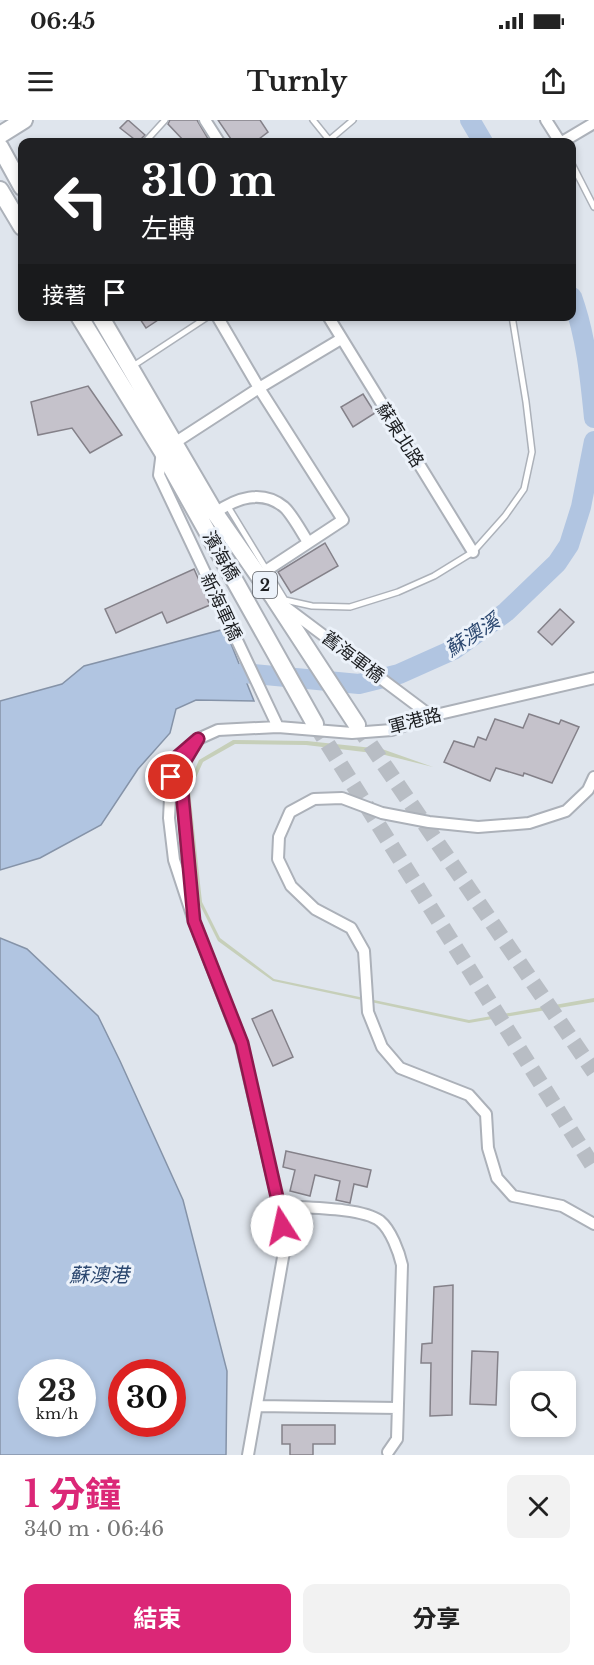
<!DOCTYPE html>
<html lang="zh-TW">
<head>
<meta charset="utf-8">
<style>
  body { margin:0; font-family:"Libre Baskerville","Noto Sans TC",serif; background:#f2f2f2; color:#222; height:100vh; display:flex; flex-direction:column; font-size:22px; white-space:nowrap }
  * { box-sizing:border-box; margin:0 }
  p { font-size:20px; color:#767676 }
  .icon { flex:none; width:33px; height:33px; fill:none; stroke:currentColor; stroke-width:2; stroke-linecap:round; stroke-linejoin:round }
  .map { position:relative; height:1335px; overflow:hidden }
  .panel { display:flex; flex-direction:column; background:#fff; flex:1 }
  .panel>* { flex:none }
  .guide { position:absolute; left:18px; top:18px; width:558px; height:183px; border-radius:12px; box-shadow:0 3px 9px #0003; background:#202124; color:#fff; overflow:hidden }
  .fabs { position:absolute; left:510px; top:1251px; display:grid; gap:12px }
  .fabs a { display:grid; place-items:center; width:66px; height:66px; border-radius:12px; background:#fff; box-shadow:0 3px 9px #0003; font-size:30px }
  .speed { position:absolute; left:18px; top:1239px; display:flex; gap:12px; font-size:30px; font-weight:700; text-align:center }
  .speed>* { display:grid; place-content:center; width:78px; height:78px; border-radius:50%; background:#fff; box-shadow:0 3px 9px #0003; line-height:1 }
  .speed small { font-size:15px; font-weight:400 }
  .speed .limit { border:9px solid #d22; background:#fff; color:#111 }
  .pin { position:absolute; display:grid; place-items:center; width:51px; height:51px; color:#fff; margin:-26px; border:3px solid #fff; border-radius:50%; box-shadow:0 2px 6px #0007 }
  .me { position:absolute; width:66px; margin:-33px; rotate:350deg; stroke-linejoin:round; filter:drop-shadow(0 0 4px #0008) }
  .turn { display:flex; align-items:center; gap:21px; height:126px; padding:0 24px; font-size:27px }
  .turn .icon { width:78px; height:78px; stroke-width:2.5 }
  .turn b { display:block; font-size:42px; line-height:51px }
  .then { display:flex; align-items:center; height:57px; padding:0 24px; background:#0003; gap:12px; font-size:22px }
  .round { display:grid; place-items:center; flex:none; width:63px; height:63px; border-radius:12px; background:#f2f2f2 }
  .overview { display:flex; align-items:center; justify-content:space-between; height:102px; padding:0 24px }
  h1 { font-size:36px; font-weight:700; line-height:45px; color:#db2777 }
  .action { display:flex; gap:12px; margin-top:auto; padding:12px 24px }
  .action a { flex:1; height:69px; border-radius:12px; background:#db2777; color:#fff; font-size:24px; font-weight:700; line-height:69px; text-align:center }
  .action a+a { background:#f2f2f2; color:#222 }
  .status { display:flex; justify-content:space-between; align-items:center; height:42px; padding:0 30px; background:#fff; direction:ltr }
  .status svg { height:16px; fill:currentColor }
  header { display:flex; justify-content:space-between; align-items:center; height:78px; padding:0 24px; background:#fff; font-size:27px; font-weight:700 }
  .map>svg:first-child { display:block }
</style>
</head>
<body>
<div class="status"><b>06:45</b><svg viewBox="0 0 49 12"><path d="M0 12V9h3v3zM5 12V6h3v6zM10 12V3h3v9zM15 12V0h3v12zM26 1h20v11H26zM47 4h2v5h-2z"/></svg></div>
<header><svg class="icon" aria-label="menu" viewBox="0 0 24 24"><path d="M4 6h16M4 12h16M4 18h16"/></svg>Turnly<svg class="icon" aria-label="share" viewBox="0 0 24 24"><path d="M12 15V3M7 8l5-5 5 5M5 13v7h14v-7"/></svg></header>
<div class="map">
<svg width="594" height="1335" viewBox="0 0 594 1335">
  <rect width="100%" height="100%" fill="#dfe5ed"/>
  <path fill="#c6cfb9" d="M 233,620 L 307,621 L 382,629 L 433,647 L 381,634 L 306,625 L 235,624 L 203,642 L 190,671 L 202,782 L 220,818 L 274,859 L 469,900 L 594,878 L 594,882 L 469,903 L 273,861 L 218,821 L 199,783 L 186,670 L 199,640 Z"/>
  <path fill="#b1c5e1" stroke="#8593a8" stroke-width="1.5" fill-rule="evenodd" d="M 225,509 L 254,581 L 196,580 L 176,589 L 170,613 L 138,649 L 101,705 L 40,738 L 0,750 L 0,581 L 62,564 L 84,546 Z
    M 0,818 L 27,829 L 98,896 L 120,941 L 183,1080 L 227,1251 L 226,1335 L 0,1335 ZM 32,1252 L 82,1252 L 82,1304 L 32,1304 ZM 122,1252 L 172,1252 L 172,1304 L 122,1304 Z"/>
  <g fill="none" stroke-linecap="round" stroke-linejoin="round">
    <path stroke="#b1c5e1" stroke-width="20" d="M 470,0 L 483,22
      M 572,177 C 586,216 590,257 594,298
      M 243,553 L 359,564 L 399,554 L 455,529 L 506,492 L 557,443 L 569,425 L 581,387 L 594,321"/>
  </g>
  <path fill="#c5c2cb" stroke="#848189" stroke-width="1.5" d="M 128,0 L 145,15 L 138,22 L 120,8 Z
    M 170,0 L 197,0 L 210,22 L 185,22 L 168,4 Z
    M 218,0 L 260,0 L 268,12 L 255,22 L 233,22 Z
    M 138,196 L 164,196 L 146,208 Z
    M 88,266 L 122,315 L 90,333 L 72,308 L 38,315 L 31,282 Z
    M 363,274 L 375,293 L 353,307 L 341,287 Z
    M 325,423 L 338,446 L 291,473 L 278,452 Z
    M 194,449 L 210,485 L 167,503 L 162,492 L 116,513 L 105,489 Z
    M 560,489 L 574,502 L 552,525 L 538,512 Z
    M 529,594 L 559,604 L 561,600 L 579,607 L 552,663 L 524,653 L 523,656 L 496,648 L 490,661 L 444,642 L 454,621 L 474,627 L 478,617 L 486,620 L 495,599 L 523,608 Z
    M 272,890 L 293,937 L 273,946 L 252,899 Z
    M 286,1031 L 371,1050 L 367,1067 L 354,1064 L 350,1083 L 336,1080 L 340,1061 L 315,1055 L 310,1076 L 290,1071 L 295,1050 L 283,1047 Z
    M 453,1165 L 452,1295 L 430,1296 L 431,1243 L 421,1243 L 422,1224 L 432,1223 L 434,1167 Z
    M 472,1231 L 498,1232 L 496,1285 L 470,1284 Z
    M 282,1305 L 335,1305 L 335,1324 L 313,1324 L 313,1335 L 290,1335 L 290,1324 L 282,1324 Z"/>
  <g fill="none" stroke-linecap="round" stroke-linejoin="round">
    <path stroke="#b8bdc4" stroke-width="16" stroke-dasharray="16 8" stroke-linecap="butt" d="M 315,604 L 594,1048
      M 357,605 L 594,952"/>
    <g stroke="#acb1b9" stroke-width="8">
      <path id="lane" d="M 313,0 L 330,21
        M 145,22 L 165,0
        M 327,22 L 353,0
        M 572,44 L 594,87
        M 133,246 L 209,196
        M 227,385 L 285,480 L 312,486 L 350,487 L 398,472 L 434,456 L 473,432 L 505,396 L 524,369 L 532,332 L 526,282 L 512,196"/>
    </g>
    <g stroke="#acb1b9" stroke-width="14">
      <path id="street" d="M 205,0 L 219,22
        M 546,0 L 560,22
        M 562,22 L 594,3
        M 217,196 L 259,268 L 343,400 L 267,450
        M 328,196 L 473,432
        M 215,393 C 236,378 262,369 284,387 C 292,394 302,413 308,422
        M 283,485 L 431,596
        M 278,607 L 159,355 L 162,331 L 259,268 L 341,219
        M 191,630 L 180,649 L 192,782
        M 594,657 L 588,670 L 566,691 L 529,703 L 478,707 L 429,702 L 382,693 L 342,678 L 314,679 L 290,692 L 279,717 L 278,739 L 291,766 L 315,789 L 351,808 L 364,831 L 368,892 L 382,927 L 400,948 L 469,975 L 486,994 L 488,1028 L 497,1058 L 513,1076 L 562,1086 L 594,1104
        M 279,1086 C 303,1088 362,1087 380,1101 C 391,1110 399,1132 402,1145 L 397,1319 L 388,1332
        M 257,1286 L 398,1288
        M 248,1335 L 285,1126 L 279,1086 L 241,923 L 194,801 L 174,740 L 169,698 L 171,657 L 176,638 L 198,619 L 218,610 L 278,607 L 352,613 L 392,610 L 431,596 L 594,558"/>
    </g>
    <g stroke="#acb1b9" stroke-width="20">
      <path id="primary" d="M 0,15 L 24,0
        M 0,27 L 22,67
        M 0,70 L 22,107
        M 79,196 L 162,331 L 315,604
        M 100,196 L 215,393 L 274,478 L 357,605"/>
    </g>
    <use href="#lane" stroke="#fff" stroke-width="5"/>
    <use href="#street" stroke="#fff" stroke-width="10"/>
    <use href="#primary" stroke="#fff" stroke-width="16"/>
  </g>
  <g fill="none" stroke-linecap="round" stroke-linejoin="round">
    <g stroke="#8e194d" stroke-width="15">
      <path id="route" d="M 171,657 L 176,638 L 198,619 L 180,649 L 194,801 L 242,923 L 279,1086 L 282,1106"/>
    </g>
    <use href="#route" stroke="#db2777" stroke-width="10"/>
  </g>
  <g text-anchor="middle" stroke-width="6" stroke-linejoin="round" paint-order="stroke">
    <rect fill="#ecf2fa" stroke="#5b5e63" stroke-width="1.5" x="253" y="452" width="24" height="26" rx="4.5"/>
    <g font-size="16" font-weight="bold" fill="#1d1f22">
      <text x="265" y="471">2</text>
    </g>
    <g font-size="18" fill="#1d1f22" stroke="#ecf2fa">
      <text transform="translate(400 315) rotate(58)" y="6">蘇東北路</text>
      <text transform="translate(221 436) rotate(60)" y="6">濱海橋</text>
      <text transform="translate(221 487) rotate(65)" y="6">新海軍橋</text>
      <text transform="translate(353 537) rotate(37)" y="6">舊海軍橋</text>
      <text transform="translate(415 601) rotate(-15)" y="6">軍港路</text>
    </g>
    <g font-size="20" font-style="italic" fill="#2b476f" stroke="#ecf2fa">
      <text transform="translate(472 515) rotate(-33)" y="7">蘇澳溪</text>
      <text x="99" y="1162">蘇澳港</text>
    </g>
  </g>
</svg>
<div class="fabs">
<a><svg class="icon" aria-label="search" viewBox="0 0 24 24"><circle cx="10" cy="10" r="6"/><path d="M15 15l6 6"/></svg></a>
</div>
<div class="speed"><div>23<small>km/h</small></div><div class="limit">30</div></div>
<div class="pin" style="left:171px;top:657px;background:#d93025"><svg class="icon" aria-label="arrive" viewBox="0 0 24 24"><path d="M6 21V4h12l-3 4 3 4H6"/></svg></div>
<svg class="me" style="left:282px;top:1106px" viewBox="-20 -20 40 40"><circle r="19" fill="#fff"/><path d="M0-13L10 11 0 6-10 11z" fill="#db2777"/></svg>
<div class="guide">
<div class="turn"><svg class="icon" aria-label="left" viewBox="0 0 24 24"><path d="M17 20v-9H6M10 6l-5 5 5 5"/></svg><div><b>310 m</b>左轉</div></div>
<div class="then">接著<svg class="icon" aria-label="arrive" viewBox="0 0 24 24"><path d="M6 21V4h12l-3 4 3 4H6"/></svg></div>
</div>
</div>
<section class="panel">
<div class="overview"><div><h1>1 分鐘</h1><p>340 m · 06:46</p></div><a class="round"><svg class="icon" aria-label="close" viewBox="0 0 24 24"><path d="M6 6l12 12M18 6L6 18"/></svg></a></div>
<div class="action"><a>結束</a><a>分享</a></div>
</section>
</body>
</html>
